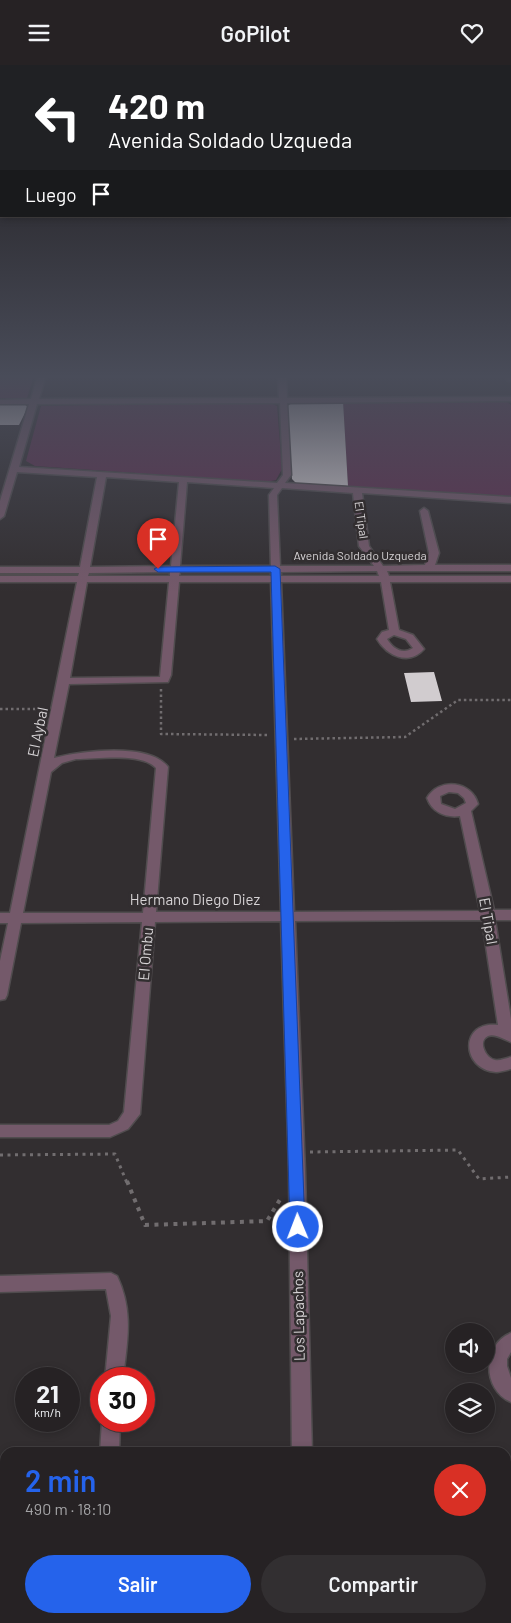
<!DOCTYPE html>
<html lang="es">
<head>
<meta charset="utf-8">
<style>
  body { margin:0; font-family:Barlow,sans-serif; background:#322f31; color:#f1f3f6; height:100vh; display:flex; flex-direction:column; font-size:19px; white-space:nowrap }
  * { box-sizing:border-box; margin:0 }
  p { font-size:16px; color:#a4a4a6 }
  .icon { flex:none; width:28px; height:28px; fill:none; stroke:currentColor; stroke-width:2; stroke-linecap:round; stroke-linejoin:round }
  .map { position:relative; flex:1; overflow:hidden }
  .side { position:absolute; left:0px; top:1382px; width:511px; height:176px; display:flex; flex-direction:column; background:#262224; border-radius:15px 15px 0 0; box-shadow:0 2px 8px #0003,0 0 0 1px #423f41 }
  .side>* { flex:none }
  .hud { position:absolute; left:0px; top:0px; width:511px; height:152px; box-shadow:0 2px 8px #0003,0 0 0 1px #423f41; background:#202124; color:#fff; overflow:hidden }
  .tools { position:absolute; left:445px; top:1258px; display:grid; gap:10px }
  .tools a { display:grid; place-items:center; width:50px; height:50px; border-radius:50%; background:#262224; box-shadow:0 2px 8px #0003,0 0 0 1px #423f41; font-size:25px }
  .speed { position:absolute; left:15px; top:1302px; display:flex; gap:10px; font-size:25px; font-weight:700; text-align:center }
  .speed>* { display:grid; place-content:center; width:65px; height:65px; border-radius:50%; background:#262224; box-shadow:0 2px 8px #0003,0 0 0 1px #423f41; line-height:1 }
  .speed small { font-size:12px; font-weight:400 }
  .speed .limit { border:8px solid #d22; background:#fff; color:#111 }
  .pin { position:absolute; display:grid; place-items:center; width:42px; height:42px; color:#fff; margin:-51px -21px; border-radius:50% 50% 50% 0; rotate:-45deg; box-shadow:0 0 5px #0007 }
  .pin .icon { rotate:45deg }
  .me { position:absolute; width:55px; margin:-28px; rotate:359deg; stroke-linejoin:round; filter:drop-shadow(0 0 4px #0008) }
  .turn { display:flex; align-items:center; gap:18px; height:105px; padding:0 25px; font-size:22px }
  .turn .icon { width:65px; height:65px; stroke-width:2.5 }
  .turn b { display:block; font-size:35px; line-height:42px }
  .then { display:flex; align-items:center; height:48px; padding:0 25px; background:#0003; gap:10px; font-size:19px }
  .round { display:grid; place-items:center; flex:none; width:52px; height:52px; border-radius:26px; background:#322f31 }
  .headline { display:flex; align-items:center; justify-content:space-between; height:85px; padding:0 25px }
  h1 { font-size:30px; font-weight:600; line-height:38px; color:#2563eb }
  .button { display:flex; gap:10px; margin-top:auto; padding:10px 25px }
  .button a { flex:1; height:58px; border-radius:30px; background:#2563eb; color:#fff; font-size:20px; font-weight:600; line-height:58px; text-align:center }
  .button a+a { background:#322f31; color:#f1f3f6 }
  header { display:flex; justify-content:space-between; align-items:center; height:65px; padding:0 25px; background:#262224; font-size:22px; font-weight:600 }
  .map>svg:first-child { display:block }
</style>
</head>
<body>
<header><svg class="icon" aria-label="menu" viewBox="0 0 24 24"><path d="M4 6h16M4 12h16M4 18h16"/></svg>GoPilot<svg class="icon" aria-label="heart" viewBox="0 0 24 24"><path d="M12 20l-8-8c-3-5 5-10 8-4 3-6 11-1 8 4z"/></svg></header>
<div class="map">
<svg width="511" height="1558" viewBox="0 0 511 1558">
  <rect width="100%" height="100%" fill="#322e30"/>
  <path fill="#5e2f4f" d="M 0,310 L 34,310 L 27,333 L 0,333 Z
    M 343,336 L 507,337 L 511,340 L 511,431 L 348,421 Z
    M 267,337 L 277,341 L 282,404 L 276,415 L 266,417 L 35,401 L 26,396 L 41,341 Z"/>
  <path fill="#d1cccf" d="M 343,336 L 348,421 L 297,419 L 292,414 L 286,342 L 292,338 Z
    M 0,339 L 24,339 L 28,342 L 19,360 L 0,360 Z
    M 434,607 L 442,636 L 411,637 L 404,608 Z"/>
  <g fill="none" stroke-linecap="round" stroke-linejoin="round">
    <g stroke="#504c4e" stroke-width="3">
      <path id="minor" d="M 38,310 L 46,310 L 39,334 L 279,333 L 278,310 L 286,310 L 287,333 L 511,332 L 511,336 L 287,338 L 291,410 L 285,418 L 511,432 L 511,438 L 362,428 L 369,481 L 383,501 L 425,500 L 429,488 L 420,446 L 424,443 L 428,446 L 439,488 L 435,500 L 511,500 L 511,506 L 387,506 L 389,511 L 511,511 L 511,517 L 390,517 L 399,565 L 413,570 L 424,584 C 409,601 387,591 377,574 L 382,567 L 389,565 L 381,517 L 281,517 L 294,847 L 480,846 L 460,751 C 445,753 432,747 427,733 C 439,712 472,716 478,739 L 471,746 L 494,845 L 511,845 L 511,855 L 495,855 L 511,954 L 511,977 C 505,975 495,968 488,971 C 477,976 486,994 495,995 C 500,996 506,993 511,992 L 511,1004 C 506,1005 500,1007 496,1007 C 461,1005 459,955 498,960 L 482,855 L 295,856 L 305,1106 L 312,1388 L 292,1388 L 289,1106 L 281,856 L 155,857 L 140,1049 L 128,1064 L 110,1072 L 0,1072 L 0,1060 L 109,1060 L 118,1056 L 124,1047 L 142,857 L 21,858 L 7,930 L 5,934 L 0,935 L 0,896 L 8,858 L 0,858 L 0,848 L 10,848 L 77,517 L 0,517 L 0,511 L 78,511 L 79,508 L 0,508 L 0,502 L 80,502 L 97,412 L 17,407 L 4,451 L 0,454 L 0,436 L 29,339 L 0,339 L 0,335 L 31,334 ZM 280,338 L 283,410 L 277,418 L 19,402 L 37,339 ZM 106,412 L 179,417 L 171,501 L 90,502 ZM 187,417 L 274,423 L 269,430 L 271,501 L 180,501 ZM 282,423 L 353,428 L 359,481 L 374,501 L 280,501 L 277,430 ZM 377,506 L 379,511 L 281,511 L 281,507 ZM 170,507 L 170,511 L 88,511 L 89,508 ZM 180,507 L 271,507 L 271,511 L 179,511 ZM 87,517 L 169,517 L 160,612 L 70,613 ZM 179,517 L 271,517 L 281,847 L 156,847 L 168,702 C 149,677 81,686 54,693 L 69,619 L 168,617 L 171,610 ZM 394,570 L 406,574 L 413,583 C 403,590 393,584 387,574 ZM 76,694 C 98,694 141,687 156,703 L 143,848 L 23,848 L 51,707 L 62,698 ZM 449,727 L 458,728 L 464,733 L 466,738 L 455,744 L 441,739 L 440,731 Z
        M 505,310 L 511,310 L 511,316 L 508,316 Z
        M 111,1208 L 117,1211 C 134,1247 127,1276 123,1314 L 105,1314 L 111,1251 L 106,1224 L 0,1227 L 0,1211 Z
        M 511,1268 L 511,1287 L 507,1294 L 507,1301 L 511,1313 L 511,1337 C 482,1325 482,1279 511,1268 Z
        M 102,1356 L 120,1356 L 119,1388 L 100,1388 Z
        M 86,1554 L 106,1554 L 105,1558 L 85,1558 Z
        M 295,1554 L 315,1554 L 315,1558 L 295,1558 Z"/>
    </g>
    <path stroke="#716d6f" stroke-width="2.5" stroke-dasharray="2.5 3" stroke-linecap="butt" d="M 161,624 L 161,669 L 269,670
      M 0,644 L 45,644
      M 294,674 L 405,672 L 458,635 L 511,635"/>
    <path stroke="#716d6f" stroke-width="3" stroke-dasharray="3 4.5" stroke-linecap="butt" d="M 310,1087 L 458,1085 L 479,1114 L 511,1112
      M 0,1090 L 115,1089 L 127,1118"/>
    <path stroke="#716d6f" stroke-width="4" stroke-dasharray="4 5.5" stroke-linecap="butt" d="M 127,1116 L 145,1160 L 267,1156 L 281,1133"/>
    <use href="#minor" fill="#74596a" fill-rule="evenodd"/>
  </g>
  <linearGradient id="sky" x2="0" y2="1"><stop stop-color="#1c191a"/><stop offset="0.59" stop-color="#494c59"/><stop offset="1" stop-color="#494c59" stop-opacity="0"/></linearGradient>
  <rect width="511" height="528" fill="url(#sky)"/>
  <path fill="#2563eb" stroke="#184099" d="M 275,501 L 280,504 L 305,1162 L 303,1167 L 298,1169 L 292,1167 L 290,1162 L 271,507 L 158,507 L 154,504 L 158,502 Z"/>
  <g text-anchor="middle" stroke-width="5" stroke-linejoin="round" paint-order="stroke">
    <g font-size="12" fill="#d6d3d5" stroke="#322e30">
      <text transform="translate(361 455) rotate(82)" y="4">El Tipal</text>
      <text x="360" y="495">Avenida Soldado Uzqueda</text>
    </g>
    <g font-size="15" fill="#d6d3d5" stroke="#322e30">
      <text transform="translate(38 667) rotate(-78)" y="5">El Aybal</text>
      <text x="195" y="840">Hermano Diego Diez</text>
      <text transform="translate(488 856) rotate(80)" y="5">El Tipal</text>
      <text transform="translate(146 889) rotate(-85)" y="5">El Ombu</text>
      <text transform="translate(299 1251) rotate(-91)" y="5">Los Lapachos</text>
    </g>
  </g>
</svg>
<div class="tools">
<a><svg class="icon" aria-label="sound" viewBox="0 0 24 24"><path d="M4 9h4l5-4v14l-5-4H4zM17 9q2 3 0 6"/></svg></a>
<a><svg class="icon" aria-label="layers" viewBox="0 0 24 24"><path d="M12 4l9 5-9 5-9-5zM3 14l9 5 9-5"/></svg></a>
</div>
<div class="speed"><div>21<small>km/h</small></div><div class="limit">30</div></div>
<div class="pin" style="left:158px;top:504px;background:#d93025"><svg class="icon" aria-label="arrive" viewBox="0 0 24 24"><path d="M6 21V4h12l-3 4 3 4H6"/></svg></div>
<svg class="me" style="left:298px;top:1162px" viewBox="-20 -20 40 40"><circle r="17" fill="#2563eb" stroke="#fff" stroke-width="3"/><path d="M0-11L8 9 0 5-8 9z" fill="#fff"/></svg>
<div class="hud">
<div class="turn"><svg class="icon" aria-label="left" viewBox="0 0 24 24"><path d="M17 20v-9H6M10 6l-5 5 5 5"/></svg><div><b>420 m</b>Avenida Soldado Uzqueda</div></div>
<div class="then">Luego<svg class="icon" aria-label="arrive" viewBox="0 0 24 24"><path d="M6 21V4h12l-3 4 3 4H6"/></svg></div>
</div>
<section class="side">
<div class="headline"><div><h1>2 min</h1><p>490 m · 18:10</p></div><a class="round" style="background:#d93025;color:#fff"><svg class="icon" aria-label="close" viewBox="0 0 24 24"><path d="M6 6l12 12M18 6L6 18"/></svg></a></div>
<div class="button"><a>Salir</a><a>Compartir</a></div>
</section>
</div>
</body>
</html>
